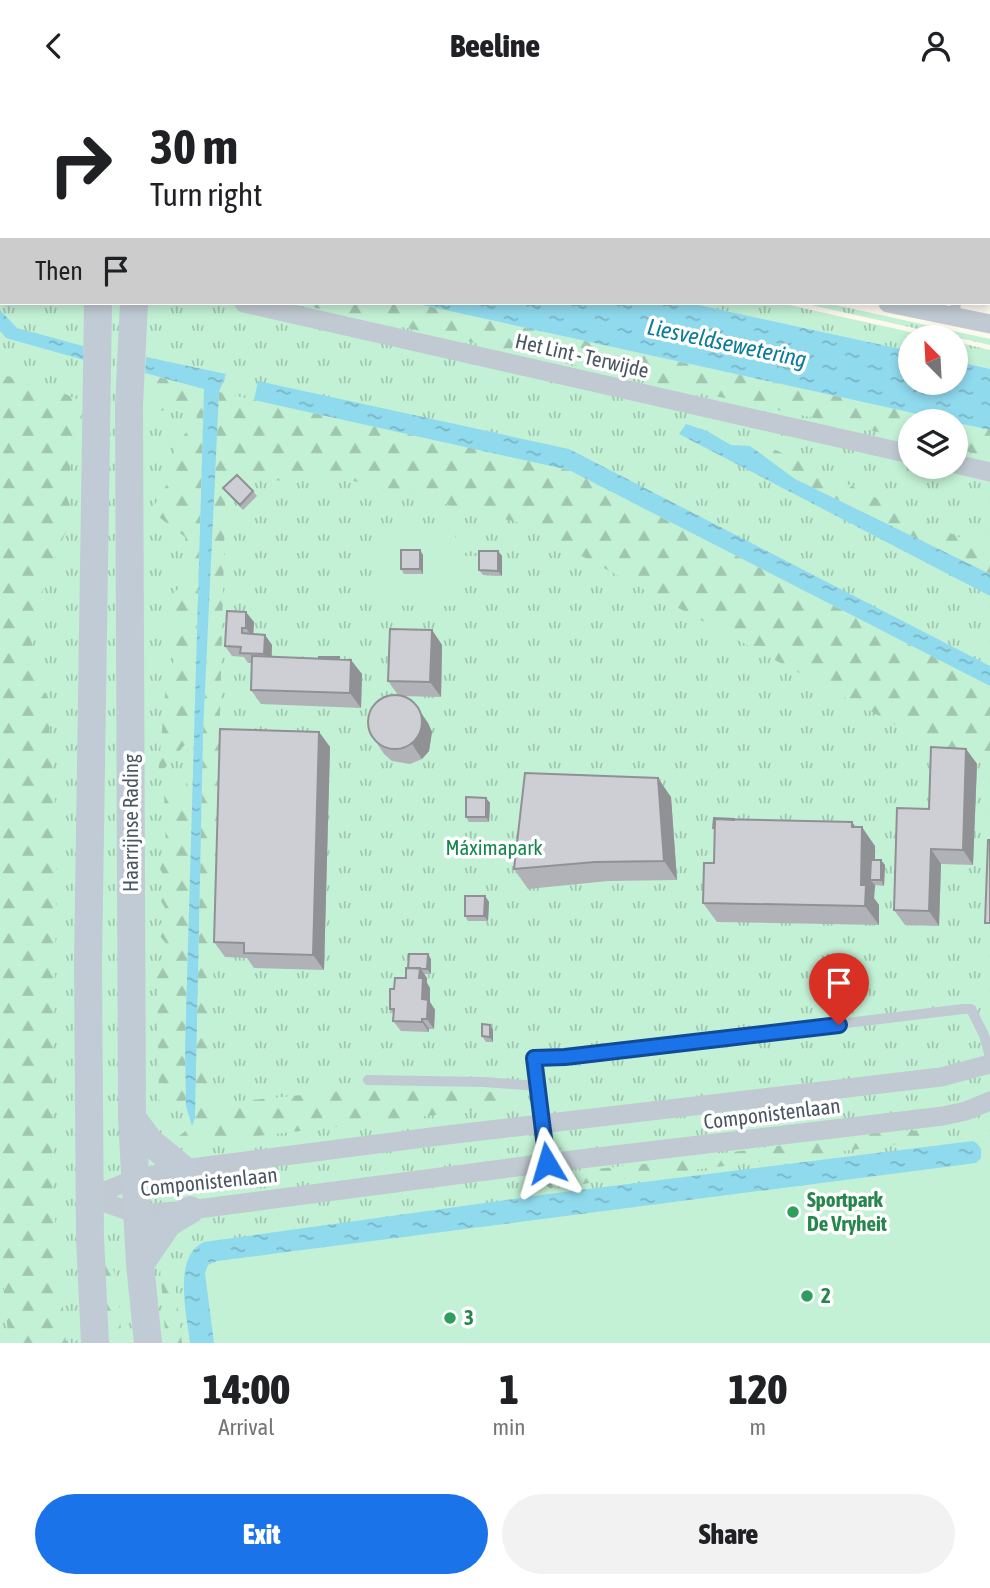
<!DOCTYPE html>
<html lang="en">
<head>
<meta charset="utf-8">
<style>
  body { margin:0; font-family:"Asap Condensed",sans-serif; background:#f2f2f2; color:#202124; height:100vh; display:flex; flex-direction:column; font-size:26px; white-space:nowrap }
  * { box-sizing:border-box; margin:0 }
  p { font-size:23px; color:#757577 }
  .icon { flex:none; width:38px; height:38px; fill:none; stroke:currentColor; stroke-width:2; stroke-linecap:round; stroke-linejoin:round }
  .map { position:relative; height:1252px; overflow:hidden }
  .side { display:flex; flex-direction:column; background:#fff; flex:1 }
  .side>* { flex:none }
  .banner { position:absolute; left:0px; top:0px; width:990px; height:214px; box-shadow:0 4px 10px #0003; background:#fff; color:#202124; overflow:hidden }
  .needle { width:46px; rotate:336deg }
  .buttons { position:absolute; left:898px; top:234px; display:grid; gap:14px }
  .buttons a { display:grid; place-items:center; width:70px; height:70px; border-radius:50%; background:#fff; box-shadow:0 4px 10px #0003; font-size:35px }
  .pin { position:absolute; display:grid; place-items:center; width:60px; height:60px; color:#fff; margin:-72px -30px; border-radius:50% 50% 50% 0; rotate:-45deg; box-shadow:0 0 7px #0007 }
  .pin .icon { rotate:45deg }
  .me { position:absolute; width:77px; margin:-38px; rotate:353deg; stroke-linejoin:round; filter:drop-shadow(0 0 5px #0008) }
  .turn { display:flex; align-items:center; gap:24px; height:147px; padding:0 35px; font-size:32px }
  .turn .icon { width:91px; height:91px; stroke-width:2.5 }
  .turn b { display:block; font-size:49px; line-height:60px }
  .then { display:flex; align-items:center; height:66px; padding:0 35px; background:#0003; gap:14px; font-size:26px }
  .eta { display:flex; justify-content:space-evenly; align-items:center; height:119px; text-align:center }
  .eta b { font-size:42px; font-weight:800; line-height:49px }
  .primary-button { display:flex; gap:14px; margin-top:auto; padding:14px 35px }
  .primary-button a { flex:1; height:80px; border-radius:42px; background:#1a73e8; color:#fff; font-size:28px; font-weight:800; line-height:80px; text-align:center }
  .primary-button a+a { background:#f2f2f2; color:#202124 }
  header { display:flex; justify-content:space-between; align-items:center; height:91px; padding:0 35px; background:#fff; font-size:32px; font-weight:800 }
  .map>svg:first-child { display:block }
</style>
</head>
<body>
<header><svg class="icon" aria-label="back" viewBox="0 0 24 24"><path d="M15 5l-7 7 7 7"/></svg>Beeline<svg class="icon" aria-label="person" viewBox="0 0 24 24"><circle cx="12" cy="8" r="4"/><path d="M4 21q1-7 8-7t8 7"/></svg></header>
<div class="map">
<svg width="990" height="1252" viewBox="0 0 990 1252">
  <defs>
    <pattern id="grass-tufts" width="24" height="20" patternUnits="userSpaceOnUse" patternTransform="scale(1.75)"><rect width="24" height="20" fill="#c3f1d5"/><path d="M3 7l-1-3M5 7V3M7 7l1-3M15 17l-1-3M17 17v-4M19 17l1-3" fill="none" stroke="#a0c6b0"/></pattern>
    <pattern id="forest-firs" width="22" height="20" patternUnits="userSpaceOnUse" patternTransform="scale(1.75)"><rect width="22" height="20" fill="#c3f1d5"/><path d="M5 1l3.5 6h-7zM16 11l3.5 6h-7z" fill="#a0c6b0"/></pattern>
    <pattern id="water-ripples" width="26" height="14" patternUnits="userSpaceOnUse" patternTransform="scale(1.75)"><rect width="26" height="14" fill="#90daee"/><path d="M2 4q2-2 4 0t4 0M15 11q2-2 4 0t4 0" fill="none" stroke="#78b4c4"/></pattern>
  </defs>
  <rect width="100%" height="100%" fill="#f5f3f3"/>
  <path fill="#fdf9ef" d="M 172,0 L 990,0 L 990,276 L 956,269 L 956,247 L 910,247 L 694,212 L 989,212 L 989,2 L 172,2 Z"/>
  <path fill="url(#grass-tufts)" d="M 0,119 L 2,212 L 413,212 L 954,331 L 910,331 L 910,376 L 956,376 L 956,331 L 990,339 L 990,1252 L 0,1252 Z
    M 690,212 L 780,212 L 937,247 L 910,247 L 910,260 Z
    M 802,212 L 826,212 L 990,248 L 990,254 Z
    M 956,251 L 990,259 L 990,278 L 956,270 Z"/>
  <path fill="url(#forest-firs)" d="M 293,212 L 413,212 L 954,331 L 910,331 L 910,348 Z
    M 0,284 L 41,292 L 85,312 L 71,374 L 66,404 L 73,422 L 45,493 L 30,545 L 47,610 L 57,735 L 52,1092 L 66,1252 L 9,1252 L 0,1161 Z
    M 154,285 L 204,298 L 185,958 L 186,1015 L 178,1019 L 159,1009 L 157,884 L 168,855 L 155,839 L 169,824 L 161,810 L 169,795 L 160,778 L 166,760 L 164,699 L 186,699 L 188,650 L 158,685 L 166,593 L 174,569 L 170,527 L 164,510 L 189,489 L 185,446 L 151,420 L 172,385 L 175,357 L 197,326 L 187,311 L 158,321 L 149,309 Z
    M 219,301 L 569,379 L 990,595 L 990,672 L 896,634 L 520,432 L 310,379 L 285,390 L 226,386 L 210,1013 L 392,995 L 493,1001 L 506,1008 L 477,1019 L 183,1054 L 179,1045 L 192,1035 L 195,1027 L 203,642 Z
    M 956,331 L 990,339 L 990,366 L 956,358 Z
    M 757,350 L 973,453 L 990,456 L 990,483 L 795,388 L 750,355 Z
    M 924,1039 L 914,1051 L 550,1097 L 541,1091 L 546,1083 L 644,1073 L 873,1042 Z
    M 108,1160 L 117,1191 L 122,1252 L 107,1252 L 100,1168 Z
    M 160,1176 L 174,1183 L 182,1252 L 166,1252 Z"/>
  <path fill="#c3f1d5" d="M 376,435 L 455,436 L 455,465 L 483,465 L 483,484 L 454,485 L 454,515 L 375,514 Z
    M 990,1070 L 990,1252 L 214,1252 L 205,1182 L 208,1174 L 217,1170 Z"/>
  <path fill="url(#water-ripples)" d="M 413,212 L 690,212 L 910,260 L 910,292 L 956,292 L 956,270 L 990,278 L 990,339 Z
    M 0,219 L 17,237 L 83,255 L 84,269 L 6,247 L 0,240 Z
    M 146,266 L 226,283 L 219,301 L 203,642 L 195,1027 L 192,1035 L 186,1015 L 185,958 L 204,298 L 145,282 Z
    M 258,290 L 569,358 L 990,575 L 990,595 L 569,379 L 254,309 Z
    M 686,333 L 707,340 L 731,354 L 750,355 L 795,388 L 990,483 L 990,505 L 679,343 Z
    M 973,1050 C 980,1054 982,1058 981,1067 L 976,1072 L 217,1170 L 208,1174 L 205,1182 L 214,1252 L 190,1252 C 187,1224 172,1165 204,1151 L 556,1102 Z"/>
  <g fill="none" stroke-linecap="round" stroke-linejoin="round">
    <path stroke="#c1cad2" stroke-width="10" d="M 790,2 L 790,0
      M 989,37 L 990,30
      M 954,226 L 956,212
      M 368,989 L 484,991 L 537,995 L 547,1072
      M 537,995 L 534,967 L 565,966 L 963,918 L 971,918 L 984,944 L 990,966"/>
    <path stroke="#c1cad2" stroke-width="19" d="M 35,0 L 37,2
      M 0,162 L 2,162
      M 244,212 L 910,363
      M 888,212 L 990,233
      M 956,373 L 990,381
      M 89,1106 L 135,1088 L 183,1078 L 447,1044 L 941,986 L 990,973
      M 89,1106 L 137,1123 L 190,1119 L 547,1072 L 943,1025 L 966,1020 L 990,1010"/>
    <path stroke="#c1cbd6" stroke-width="28" d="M 107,2 L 107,0
      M 141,2 L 141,0
      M 134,212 L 129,314 L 132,1027 L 140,1173 L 148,1252
      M 132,1027 L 150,1051 L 183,1078
      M 140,1173 L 168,1132 L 190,1119
      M 95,1252 L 90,1147 L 88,873 L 98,212"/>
  </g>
  <path fill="#b0b2b7" d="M 223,397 L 253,400 L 257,405 L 243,419 L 227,402 Z
    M 420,459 L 423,464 L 423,483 L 404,483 L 401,478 Z
    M 498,460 L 502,465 L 502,485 L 483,484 L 479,479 Z
    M 227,520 L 254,531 L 253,543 L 265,544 L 272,554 L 272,566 L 341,568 L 362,583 L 361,617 L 261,613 L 251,599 L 252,572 L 248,572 L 244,566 L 232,565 L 225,555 Z
    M 432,539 L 442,554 L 441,606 L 401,605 L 428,632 L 432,641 L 429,660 L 422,668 L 410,673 L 392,670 L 384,663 L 374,648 L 398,604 L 388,590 Z
    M 319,641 L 330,656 L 324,879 L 254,877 L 247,867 L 225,866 L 214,851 Z
    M 966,658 L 977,673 L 973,774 L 941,773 L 939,835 L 905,834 L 894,819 L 929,718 Z
    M 671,706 L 677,789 L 608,790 L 528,798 L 514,778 L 517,749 Z
    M 486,707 L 490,712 L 489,731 L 469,731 L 466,726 Z
    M 734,729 L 852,731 L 855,736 L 875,755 L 875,769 L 885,774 L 884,795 L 875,794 L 874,807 L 879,814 L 879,834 L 717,831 L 703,812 Z
    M 485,805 L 489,811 L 488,830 L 468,830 L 465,825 Z
    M 431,868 L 431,883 L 423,883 L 427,887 L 427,892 L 430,897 L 430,911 L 435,919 L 434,938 L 429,938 L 429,941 L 401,940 L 393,930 L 394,924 L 390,918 L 394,898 L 406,887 L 408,877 Z
    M 490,934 L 493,939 L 493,951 L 486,951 L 482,945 Z"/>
  <path fill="#909195" d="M 412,0 L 425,0 L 425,2 L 412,2 Z
    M 616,0 L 630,0 L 630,2 L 616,2 Z
    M 933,0 L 947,0 L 947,2 L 933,2 Z
    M 420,459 L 423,464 L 423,483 L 420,478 Z
    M 498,460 L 502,465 L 502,485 L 498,480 Z
    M 246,521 L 254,531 L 253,547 L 246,537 Z
    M 432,539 L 442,554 L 441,606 L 430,591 Z
    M 265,544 L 272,554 L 271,573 L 264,563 Z
    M 351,569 L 362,583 L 361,617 L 350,602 Z
    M 418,617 L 428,632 L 432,641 L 429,660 L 422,668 L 412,653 Z
    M 319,641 L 330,656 L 324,879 L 313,864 Z
    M 966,658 L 977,673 L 973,774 L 963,759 Z
    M 658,687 L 671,706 L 677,789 L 664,770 Z
    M 486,707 L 490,712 L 489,731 L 486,726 Z
    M 852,731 L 862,745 L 862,736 L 875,755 L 875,789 L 870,789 L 875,794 L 874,807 L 879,814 L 879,834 L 865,815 L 861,794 Z
    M 931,758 L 941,773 L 939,835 L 929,820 Z
    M 881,769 L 885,774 L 884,795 L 881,789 Z
    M 485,805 L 489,811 L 488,830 L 484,825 Z
    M 428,863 L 431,868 L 431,883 L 427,878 Z
    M 420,877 L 427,887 L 427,892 L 430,897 L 430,911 L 435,919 L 434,938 L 427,928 L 422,908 L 419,887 Z
    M 422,928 L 429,938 L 429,941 L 422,931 Z
    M 490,934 L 493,939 L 493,951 L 490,946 Z"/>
  <path fill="#cdcfd5" stroke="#909195" stroke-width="2" d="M 227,0 L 412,0 L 412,2 L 227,2 Z
    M 488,0 L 616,0 L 616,2 L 488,2 Z
    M 831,0 L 933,0 L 933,2 L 831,2 Z
    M 237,384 L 253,400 L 240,414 L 223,397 Z
    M 401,459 L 420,459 L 420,478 L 401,478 Z
    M 479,460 L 498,460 L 498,480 L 479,479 Z
    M 227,520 L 246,521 L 246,537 L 242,537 L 242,542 L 265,544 L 264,563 L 240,562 L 241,556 L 225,555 Z
    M 390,538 L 432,539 L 430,591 L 388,590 Z
    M 252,565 L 351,569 L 350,602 L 251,599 Z
    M 319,566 L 339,566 L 339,568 L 319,568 Z
    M368 631a27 27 0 1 1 54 0a27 27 0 1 1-54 0Z
    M 220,638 L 319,641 L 313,864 L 244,862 L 244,852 L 214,851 Z
    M 931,656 L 966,658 L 963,759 L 931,758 L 929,820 L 894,819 L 897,717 L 929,718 Z
    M 525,682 L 658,687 L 664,770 L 595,771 L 514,778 Z
    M 466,706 L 486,707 L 486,726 L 466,726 Z
    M 714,727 L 734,728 L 734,729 L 715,728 L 713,738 Z
    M 715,728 L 852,731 L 852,736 L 862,736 L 861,794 L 866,794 L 865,815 L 703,812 L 704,772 L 714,772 Z
    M 988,749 L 990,749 L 990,832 L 985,832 Z
    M 871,769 L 881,769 L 881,789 L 870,789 Z
    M 465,805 L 485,805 L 484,825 L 465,825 Z
    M 409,863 L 428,863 L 427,878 L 408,877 Z
    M 406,877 L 420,877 L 419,887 L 423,887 L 422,908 L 428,909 L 427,928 L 422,928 L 422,931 L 393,930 L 394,918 L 390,918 L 390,898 L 394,898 L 395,887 L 406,887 Z
    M 482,933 L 490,934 L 490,946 L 482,945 Z"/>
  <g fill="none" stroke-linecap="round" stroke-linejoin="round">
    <g stroke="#114b97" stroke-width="18">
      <path id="route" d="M 547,1072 L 534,967 L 565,966 L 839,934"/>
    </g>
    <use href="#route" stroke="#1a73e8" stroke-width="12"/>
  </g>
  <g fill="#2e9e5b" stroke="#fff" stroke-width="2.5">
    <circle cx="793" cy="1121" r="7"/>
    <circle cx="807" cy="1205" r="7"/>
    <circle cx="450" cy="1227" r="7"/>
  </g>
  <g text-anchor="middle" stroke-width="7" stroke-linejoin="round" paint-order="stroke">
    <g font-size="21" fill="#4a5661" stroke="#fff">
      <text transform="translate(582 265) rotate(13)" y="7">Het Lint - Terwijde</text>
      <text transform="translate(131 732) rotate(-90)" y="7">Haarrijnse Rading</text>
      <text transform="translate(772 1023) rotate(-7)" y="7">Componistenlaan</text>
      <text transform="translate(209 1091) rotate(-6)" y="7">Componistenlaan</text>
    </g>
    <g font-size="21" fill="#17864f" stroke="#fff">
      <text x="494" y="764">Máximapark</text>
    </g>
    <g font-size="21" font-weight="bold" fill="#27864d" stroke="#fff" text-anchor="start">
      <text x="807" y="1116">Sportpark<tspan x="807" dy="24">De Vryheit</tspan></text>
      <text x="821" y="1212">2</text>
      <text x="464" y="1234">3</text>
    </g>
    <g font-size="23" font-style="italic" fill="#0c7c9b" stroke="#fff">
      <text transform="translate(727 252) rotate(12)" y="8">Liesveldsewetering</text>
    </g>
  </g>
</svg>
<div class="buttons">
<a><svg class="needle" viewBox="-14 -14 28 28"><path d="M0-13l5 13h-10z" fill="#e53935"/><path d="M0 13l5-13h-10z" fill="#757577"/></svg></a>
<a><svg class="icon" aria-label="layers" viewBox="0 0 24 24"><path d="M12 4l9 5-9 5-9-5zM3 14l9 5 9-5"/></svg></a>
</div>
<div class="pin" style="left:839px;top:934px;background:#d93025"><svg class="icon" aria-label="arrive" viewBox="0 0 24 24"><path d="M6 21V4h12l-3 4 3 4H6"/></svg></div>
<svg class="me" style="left:547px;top:1072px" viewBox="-20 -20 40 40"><path d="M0-17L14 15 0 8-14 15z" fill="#1a73e8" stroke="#fff" stroke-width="4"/></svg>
<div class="banner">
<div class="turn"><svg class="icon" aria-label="right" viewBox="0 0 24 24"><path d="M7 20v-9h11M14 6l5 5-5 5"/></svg><div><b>30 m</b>Turn right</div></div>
<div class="then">Then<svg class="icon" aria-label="arrive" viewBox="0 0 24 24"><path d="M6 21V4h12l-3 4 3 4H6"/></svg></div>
</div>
</div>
<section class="side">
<div class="eta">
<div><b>14:00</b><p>Arrival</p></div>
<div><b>1</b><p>min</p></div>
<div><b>120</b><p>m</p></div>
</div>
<div class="primary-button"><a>Exit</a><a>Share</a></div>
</section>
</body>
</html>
